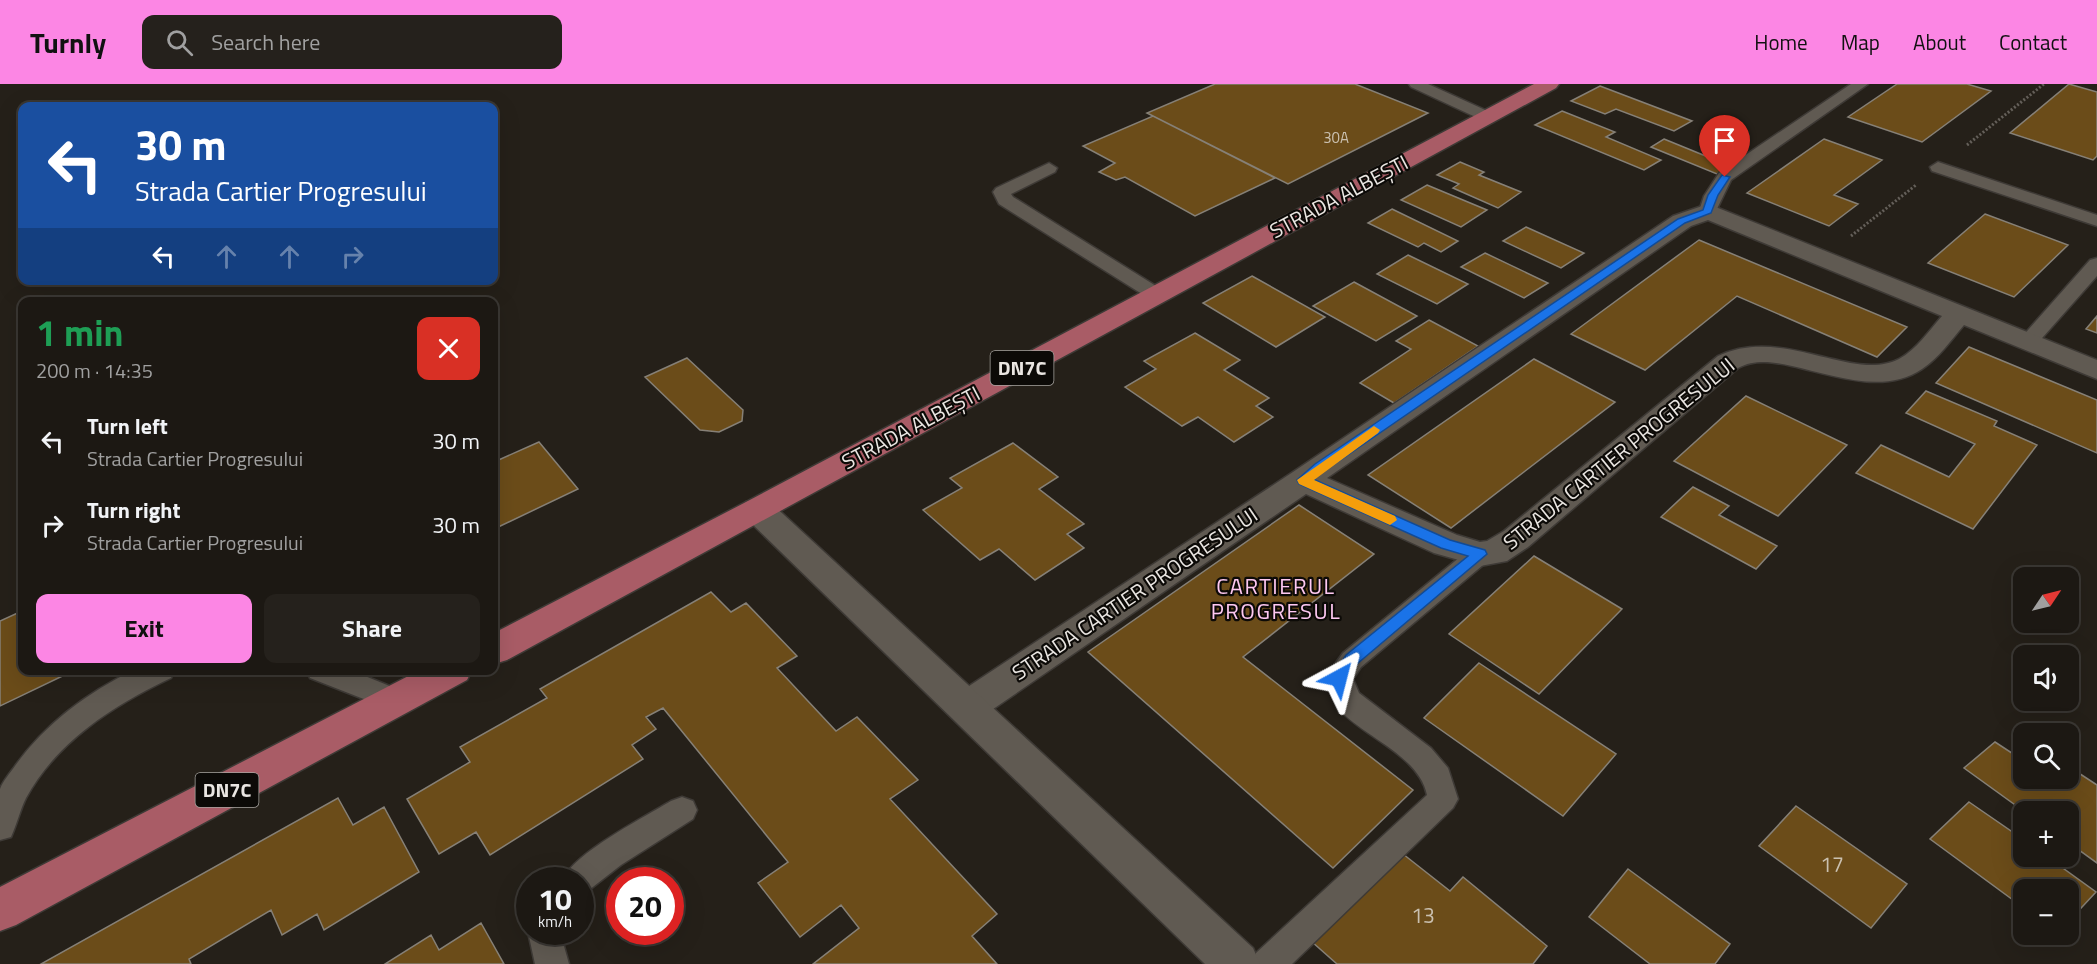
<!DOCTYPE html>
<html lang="en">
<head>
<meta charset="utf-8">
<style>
  body { margin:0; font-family:"Titillium Web",sans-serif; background:#25211c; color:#f1f3f6; height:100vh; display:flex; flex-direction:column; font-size:22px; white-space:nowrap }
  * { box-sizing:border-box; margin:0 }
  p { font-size:20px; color:#a0a0a0 }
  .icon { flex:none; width:33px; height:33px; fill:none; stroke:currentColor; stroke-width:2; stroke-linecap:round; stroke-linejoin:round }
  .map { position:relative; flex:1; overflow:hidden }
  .drawer { position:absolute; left:18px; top:213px; width:480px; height:378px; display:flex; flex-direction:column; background:#1c1813; border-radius:12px; box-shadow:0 6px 24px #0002,0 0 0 2px #3a3733 }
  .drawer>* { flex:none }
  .top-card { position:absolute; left:18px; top:18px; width:480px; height:183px; border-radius:12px; box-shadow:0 6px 24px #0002,0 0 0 2px #3a3733; background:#1a4fa0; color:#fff; overflow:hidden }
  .needle { width:39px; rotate:55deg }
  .fabs { position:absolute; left:2013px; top:483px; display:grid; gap:12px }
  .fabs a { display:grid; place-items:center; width:66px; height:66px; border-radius:12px; background:#1c1813; box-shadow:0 6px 24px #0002,0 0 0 2px #3a3733; font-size:30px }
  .speed { position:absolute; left:516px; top:783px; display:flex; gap:12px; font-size:30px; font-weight:700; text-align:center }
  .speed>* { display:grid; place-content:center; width:78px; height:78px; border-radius:50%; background:#1c1813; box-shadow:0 6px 24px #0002,0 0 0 2px #3a3733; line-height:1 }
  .speed small { font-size:15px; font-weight:400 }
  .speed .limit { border:9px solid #d22; background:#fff; color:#111 }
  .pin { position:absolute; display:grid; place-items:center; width:51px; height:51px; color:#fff; margin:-62px -26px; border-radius:50% 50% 50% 0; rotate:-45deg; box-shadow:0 0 6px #0007 }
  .pin .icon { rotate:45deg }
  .me { position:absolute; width:66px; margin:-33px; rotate:38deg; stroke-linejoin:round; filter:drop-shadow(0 0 4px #0008) }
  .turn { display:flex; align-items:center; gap:21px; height:126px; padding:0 18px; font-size:27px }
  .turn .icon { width:78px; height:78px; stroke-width:2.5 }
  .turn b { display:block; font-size:42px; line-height:51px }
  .lanes { display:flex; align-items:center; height:57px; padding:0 18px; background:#0003; justify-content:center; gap:30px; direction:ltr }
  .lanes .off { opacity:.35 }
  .round { display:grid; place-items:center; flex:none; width:63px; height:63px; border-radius:12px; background:#25211c }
  .overview { display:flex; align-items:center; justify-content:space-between; height:102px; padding:0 18px }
  h1 { font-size:36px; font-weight:700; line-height:45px; color:#1e9e55 }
  .button { display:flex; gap:12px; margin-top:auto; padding:12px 18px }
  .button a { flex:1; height:69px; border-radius:12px; background:#fc86e4; color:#111; font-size:24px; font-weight:700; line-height:69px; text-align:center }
  .button a+a { background:#25211c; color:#f1f3f6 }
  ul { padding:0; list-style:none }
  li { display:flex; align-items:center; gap:18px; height:84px; padding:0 18px }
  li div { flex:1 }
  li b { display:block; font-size:22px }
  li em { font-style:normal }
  header { display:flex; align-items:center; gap:36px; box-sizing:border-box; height:84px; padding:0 30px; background:#fc86e4; color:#111 }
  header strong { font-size:28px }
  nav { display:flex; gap:33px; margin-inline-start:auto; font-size:21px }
  .search { width:420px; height:54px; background:#25211c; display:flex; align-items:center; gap:15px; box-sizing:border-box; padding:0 21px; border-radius:12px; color:#a0a0a0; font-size:22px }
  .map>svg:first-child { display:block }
</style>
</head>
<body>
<header>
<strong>Turnly</strong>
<div class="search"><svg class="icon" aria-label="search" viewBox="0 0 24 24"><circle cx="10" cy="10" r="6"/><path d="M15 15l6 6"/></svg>Search here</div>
<nav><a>Home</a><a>Map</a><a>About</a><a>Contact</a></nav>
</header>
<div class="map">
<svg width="2097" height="880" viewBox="0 0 2097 880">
  <rect width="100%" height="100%" fill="#252019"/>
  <path fill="#6b4c19" stroke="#868077" stroke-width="1.5" d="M 1215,0 L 1355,0 L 1428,29 L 1288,100 L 1147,29 Z
    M 1897,0 L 1967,0 L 1991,7 L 1922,58 L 1848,33 Z
    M 2069,0 L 2097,8 L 2097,72 L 2093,76 L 2010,49 Z
    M 1600,2 L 1692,37 L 1674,47 L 1616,25 L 1605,30 L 1571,17 Z
    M 1562,27 L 1615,48 L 1606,53 L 1661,76 L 1644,86 L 1535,41 Z
    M 1153,32 L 1275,94 L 1195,132 L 1125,93 L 1116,96 L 1099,88 L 1115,79 L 1083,62 Z
    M 1664,55 L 1730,82 L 1717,90 L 1651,63 Z
    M 1824,55 L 1882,76 L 1834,111 L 1858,120 L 1829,142 L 1747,109 Z
    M 1460,78 L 1484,88 L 1479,91 L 1521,108 L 1498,124 L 1453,104 L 1459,100 L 1437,91 Z
    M 1427,101 L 1487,126 L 1461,143 L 1401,116 Z
    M 1392,125 L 1458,157 L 1441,168 L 1424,159 L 1418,163 L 1368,139 Z
    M 1985,130 L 2068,161 L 2014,213 L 1928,179 Z
    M 1526,143 L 1584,169 L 1561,184 L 1503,157 Z
    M 1699,156 L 1907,243 L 1877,273 L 1737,212 L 1645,286 L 1571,250 Z
    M 1485,169 L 1548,199 L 1524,214 L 1461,183 Z
    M 1408,171 L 1468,200 L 1437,220 L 1377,190 Z
    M 1252,192 L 1325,233 L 1276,263 L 1203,219 Z
    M 1354,198 L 1417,232 L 1376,257 L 1313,222 Z
    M 2097,232 L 2097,249 L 2086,245 Z
    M 1429,236 L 1478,262 L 1394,319 L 1360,299 L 1411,265 L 1396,257 Z
    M 1195,249 L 1240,276 L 1224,286 L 1269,314 L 1256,322 L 1273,333 L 1234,358 L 1198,333 L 1182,342 L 1125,303 L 1156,285 L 1144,277 Z
    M 1969,263 L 2097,316 L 2097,369 L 1936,299 Z
    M 687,274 L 743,326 L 742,337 L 719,348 L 700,346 L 645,293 Z
    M 1534,275 L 1615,318 L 1451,444 L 1368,391 Z
    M 1926,307 L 1997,337 L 1994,342 L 2037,361 L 1973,445 L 1856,389 L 1881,361 L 1949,393 L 1975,360 L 1906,329 Z
    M 1746,312 L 1847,361 L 1778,432 L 1674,377 Z
    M 539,358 L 578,405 L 494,445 L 494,378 Z
    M 1013,359 L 1058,393 L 1039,405 L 1084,440 L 1067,450 L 1084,464 L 1035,496 L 999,465 L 980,476 L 923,426 L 962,404 L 950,394 Z
    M 1693,403 L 1729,422 L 1719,431 L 1777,462 L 1756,485 L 1661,433 Z
    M 1299,421 L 1374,470 L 1243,573 L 1413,706 L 1333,784 L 1088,568 Z
    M 1534,472 L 1622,525 L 1539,610 L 1449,550 Z
    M 711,508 L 731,528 L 746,519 L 797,572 L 777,584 L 836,647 L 857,633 L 918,696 L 890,715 L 997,830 L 972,852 L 997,880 L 813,880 L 859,844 L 841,821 L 800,853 L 758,799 L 788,778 L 663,624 L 646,633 L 656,645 L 632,661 L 643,675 L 490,771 L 476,748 L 439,770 L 407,715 L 470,678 L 460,663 L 547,614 L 540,605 Z
    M 22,527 L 22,586 L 75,586 L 0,622 L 0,537 Z
    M 1479,579 L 1616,670 L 1563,732 L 1424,634 Z
    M 1995,658 L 2024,677 L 2024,694 L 2068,694 L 2068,682 L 2097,701 L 2097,779 L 2068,758 L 2068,728 L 2025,728 L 1964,684 Z
    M 338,714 L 353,741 L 384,723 L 419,788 L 324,846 L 317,830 L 282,851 L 271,826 L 189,875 L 191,880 L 41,880 Z
    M 1969,718 L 2024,756 L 2024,772 L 2046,772 L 2096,808 L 2068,838 L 2068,806 L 2024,806 L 2024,824 L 1930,755 Z
    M 1796,722 L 1907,800 L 1871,844 L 1759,762 Z
    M 1403,770 L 1450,807 L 1463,793 L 1547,862 L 1533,880 L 1337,880 L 1311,857 Z
    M 1628,785 L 1730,860 L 1715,880 L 1650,880 L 1589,833 Z
    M 481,839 L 504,880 L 385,880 L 431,851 L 439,866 Z"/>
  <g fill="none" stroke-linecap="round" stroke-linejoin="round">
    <g stroke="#3e3a36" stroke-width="3">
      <path id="lane" d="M 1409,0 L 1428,0 L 1494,30 L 1496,33 L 1488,38 L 1482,36 L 1411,3 Z
        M 1851,0 L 1868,0 L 1731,96 L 1714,131 L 1702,131 L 1699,127 L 1704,112 L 1719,89 Z
        M 1938,78 L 2097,131 L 2097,142 L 1932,87 L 1930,83 Z
        M 1049,79 L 1057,84 L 1055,88 L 1011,110 L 1013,113 L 1164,207 L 1167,211 L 1164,215 L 1150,215 L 999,120 L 993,108 L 996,104 Z
        M 2097,174 L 2097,192 L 2035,262 L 2021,262 L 2018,258 L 2021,254 L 2090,176 Z
        M 1480,461 L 1489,464 L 1492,470 L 1489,476 L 1361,583 L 1353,595 L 1359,609 L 1431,664 L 1448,684 L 1458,715 L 1453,724 L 1292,880 L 1251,880 L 1256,869 L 1427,711 C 1419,671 1363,653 1338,624 C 1332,616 1329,603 1325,594 L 1343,569 L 1471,464 Z
        M 134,586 L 174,586 L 171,594 C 114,621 57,657 26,714 C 20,726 17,740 11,753 L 0,756 C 0,741 0,720 0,705 C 3,697 10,689 15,682 C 45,640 88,608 134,586 Z
        M 307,586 L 350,586 L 407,609 L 411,617 L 407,625 L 397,628 L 310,594 Z
        M 682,713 L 693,717 L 697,726 L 693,735 L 621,781 L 589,806 L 580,810 L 580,796 L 563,796 C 571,771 646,732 671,717 Z
        M 530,844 L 530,848 L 560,848 L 569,880 L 535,880 L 528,848 Z"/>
    </g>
    <g stroke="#3e3a36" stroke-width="3">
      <path id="street" d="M 1708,120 L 2097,276 L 2097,295 L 1964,241 C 1951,256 1939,274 1922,285 C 1884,311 1833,291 1792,282 C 1774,278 1755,275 1738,284 L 1528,463 L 1507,477 L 1480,482 L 1434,469 L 1306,410 L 980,634 L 967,639 L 954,634 L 948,623 L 954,612 L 1293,388 L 1673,132 ZM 1708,136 L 1942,232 C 1929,247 1916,266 1899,275 C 1853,299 1782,241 1718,272 L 1504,447 L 1487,457 L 1480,458 L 1457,451 L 1327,394 L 1691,142 Z"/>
    </g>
    <g stroke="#3e3a36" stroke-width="3">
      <path id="secondary" d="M 758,415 L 770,418 L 1253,864 L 1260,880 L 1205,880 L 746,434 L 742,426 L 746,418 Z"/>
    </g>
    <g stroke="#3e3a36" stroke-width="3">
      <path id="primary" d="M 1534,0 L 1559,0 L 1556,4 L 507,576 L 494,580 L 494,549 L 746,418 Z
        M 420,586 L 472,586 L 467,596 L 16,841 L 0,847 L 0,803 Z"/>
    </g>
    <path stroke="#645f59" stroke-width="3" stroke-dasharray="2 2" stroke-linecap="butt" d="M 1967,61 L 2044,0
      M 1851,152 L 1916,101"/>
    <use href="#lane" fill="#605a52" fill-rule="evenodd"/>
    <use href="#street" fill="#605a52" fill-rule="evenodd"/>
    <use href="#secondary" fill="#605a52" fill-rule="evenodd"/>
    <use href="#primary" fill="#a95c66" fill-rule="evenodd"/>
  </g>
  <path fill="#1a73e8" stroke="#114b97" stroke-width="1.5" d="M 1722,91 L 1730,93 L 1718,111 L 1711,129 L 1685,139 L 1313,395 L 1450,456 L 1485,466 L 1487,470 L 1357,580 C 1351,589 1346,603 1334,599 L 1331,594 L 1346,571 L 1468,472 L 1441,464 L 1299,400 L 1297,396 L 1315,380 L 1678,135 L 1703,126 L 1708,111 Z"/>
  <path fill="#f59e0b" d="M 1374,342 L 1380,346 L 1378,349 L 1314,396 L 1395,432 L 1397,436 L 1390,441 L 1299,400 L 1297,396 Z"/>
  <g text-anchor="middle" stroke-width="4.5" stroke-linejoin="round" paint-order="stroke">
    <g font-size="15" fill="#cac0b0">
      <text x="1336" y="59">30A</text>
    </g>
    <g fill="#0c0a07" stroke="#a7a4a0" stroke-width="1.5">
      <rect x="990.5" y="267" width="63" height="34" rx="4.5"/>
      <rect x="195.5" y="689" width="63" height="34" rx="4.5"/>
    </g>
    <g font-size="20" font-weight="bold" fill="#eae6e2">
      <text x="1022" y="291">DN7C</text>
      <text x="227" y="713">DN7C</text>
    </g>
    <g font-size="21" fill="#eae6e2" stroke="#0c0a07">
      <text transform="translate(1339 113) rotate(-28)" y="7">STRADA ALBEȘTI</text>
      <text transform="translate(911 344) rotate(-28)" y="7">STRADA ALBEȘTI</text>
      <text transform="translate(1619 370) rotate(-39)" y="7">STRADA CARTIER PROGRESULUI</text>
      <text transform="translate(1135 510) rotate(-34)" y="7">STRADA CARTIER PROGRESULUI</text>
    </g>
    <g font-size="21" fill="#cac0b0">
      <text x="1832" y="788">17</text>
      <text x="1423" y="839">13</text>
    </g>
    <g font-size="22" letter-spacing="1.5" fill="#fec8f1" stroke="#0c0a07">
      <text x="1276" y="510">CARTIERUL<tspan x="1276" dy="25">PROGRESUL</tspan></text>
    </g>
  </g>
</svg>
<div class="fabs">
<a><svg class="needle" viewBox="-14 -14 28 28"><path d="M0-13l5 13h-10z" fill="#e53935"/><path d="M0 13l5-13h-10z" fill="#a0a0a0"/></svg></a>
<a><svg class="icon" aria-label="sound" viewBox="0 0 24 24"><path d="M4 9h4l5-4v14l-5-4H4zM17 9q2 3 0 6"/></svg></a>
<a><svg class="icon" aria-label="search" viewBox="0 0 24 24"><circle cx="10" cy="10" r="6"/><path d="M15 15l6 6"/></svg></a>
<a>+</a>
<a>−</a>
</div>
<div class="speed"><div>10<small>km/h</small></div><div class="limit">20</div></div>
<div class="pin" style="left:1725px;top:93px;background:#d93025"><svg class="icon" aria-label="arrive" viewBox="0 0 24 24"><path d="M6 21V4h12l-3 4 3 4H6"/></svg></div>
<svg class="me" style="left:1339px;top:594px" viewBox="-20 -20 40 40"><path d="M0-17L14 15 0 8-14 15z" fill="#1a73e8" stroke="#fff" stroke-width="4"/></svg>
<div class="top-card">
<div class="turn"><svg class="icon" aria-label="left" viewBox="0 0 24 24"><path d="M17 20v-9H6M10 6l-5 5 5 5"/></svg><div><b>30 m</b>Strada Cartier Progresului</div></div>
<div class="lanes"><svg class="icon" aria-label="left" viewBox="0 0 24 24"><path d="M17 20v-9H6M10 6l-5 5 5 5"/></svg><svg class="icon off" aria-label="ahead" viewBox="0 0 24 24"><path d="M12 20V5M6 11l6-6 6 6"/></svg><svg class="icon off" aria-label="ahead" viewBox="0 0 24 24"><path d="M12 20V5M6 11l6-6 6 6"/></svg><svg class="icon off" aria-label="right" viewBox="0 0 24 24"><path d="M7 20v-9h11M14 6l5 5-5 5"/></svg></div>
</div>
<section class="drawer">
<div class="overview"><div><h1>1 min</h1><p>200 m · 14:35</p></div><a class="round" style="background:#d93025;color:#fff"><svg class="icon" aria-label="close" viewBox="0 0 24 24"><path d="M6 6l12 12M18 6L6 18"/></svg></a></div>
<ul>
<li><svg class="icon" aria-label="left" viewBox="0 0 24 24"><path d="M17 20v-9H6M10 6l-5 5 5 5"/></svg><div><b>Turn left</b><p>Strada Cartier Progresului</p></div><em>30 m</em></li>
<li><svg class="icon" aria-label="right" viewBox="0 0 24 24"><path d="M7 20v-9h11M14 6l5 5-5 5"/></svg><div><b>Turn right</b><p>Strada Cartier Progresului</p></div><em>30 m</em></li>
</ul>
<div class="button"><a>Exit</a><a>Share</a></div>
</section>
</div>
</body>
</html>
